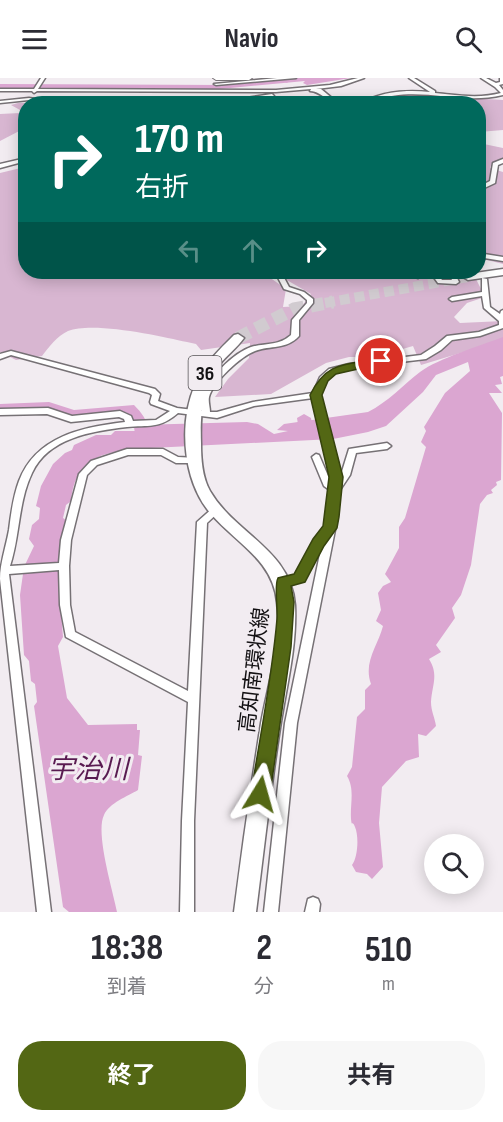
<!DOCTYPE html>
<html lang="ja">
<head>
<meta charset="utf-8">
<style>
  body { margin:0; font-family:"Sofia Sans Condensed","Noto Sans JP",sans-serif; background:#f7f7f7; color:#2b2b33; height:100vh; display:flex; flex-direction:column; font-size:22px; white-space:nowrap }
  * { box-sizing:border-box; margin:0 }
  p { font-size:20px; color:#7c7c81 }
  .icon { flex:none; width:33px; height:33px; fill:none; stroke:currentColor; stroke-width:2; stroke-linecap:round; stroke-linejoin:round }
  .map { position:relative; height:834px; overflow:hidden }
  .sheet { display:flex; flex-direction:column; background:#fff; flex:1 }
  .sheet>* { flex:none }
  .banner { position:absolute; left:18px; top:18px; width:468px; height:183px; border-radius:24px; box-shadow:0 3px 15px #0003; background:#00695c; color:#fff; overflow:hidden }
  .tools { position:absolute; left:424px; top:756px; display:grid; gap:12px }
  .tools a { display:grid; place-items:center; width:60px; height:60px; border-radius:50%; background:#fff; box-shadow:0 3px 15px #0003; font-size:30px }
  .pin { position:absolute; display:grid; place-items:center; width:51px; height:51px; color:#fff; margin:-26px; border:3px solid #fff; border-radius:50%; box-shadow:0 2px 6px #0007 }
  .me { position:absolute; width:66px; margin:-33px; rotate:8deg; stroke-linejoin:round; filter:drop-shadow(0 0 4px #0008) }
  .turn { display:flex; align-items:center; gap:21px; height:126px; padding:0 18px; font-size:27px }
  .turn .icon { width:78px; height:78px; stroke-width:2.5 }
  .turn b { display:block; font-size:42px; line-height:51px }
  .lanes { display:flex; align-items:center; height:57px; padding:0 18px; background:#0003; justify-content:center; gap:30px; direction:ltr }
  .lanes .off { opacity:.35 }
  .eta { display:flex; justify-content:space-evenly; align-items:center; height:102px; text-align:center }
  .eta b { font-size:36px; font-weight:700; line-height:42px }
  .action { display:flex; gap:12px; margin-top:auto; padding:12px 18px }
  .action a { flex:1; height:69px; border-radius:24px; background:#536714; color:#fff; font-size:24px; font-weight:700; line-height:69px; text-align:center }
  .action a+a { background:#f7f7f7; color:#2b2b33 }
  header { display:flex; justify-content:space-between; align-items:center; height:78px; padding:0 18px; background:#fff; font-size:27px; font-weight:700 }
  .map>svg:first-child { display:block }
</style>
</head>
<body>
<header><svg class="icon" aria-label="menu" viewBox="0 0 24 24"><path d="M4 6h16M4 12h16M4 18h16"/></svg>Navio<svg class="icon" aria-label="search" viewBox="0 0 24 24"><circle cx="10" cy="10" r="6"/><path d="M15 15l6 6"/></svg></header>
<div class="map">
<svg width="503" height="834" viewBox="0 0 503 834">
  <rect width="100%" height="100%" fill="#f2ecf1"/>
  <path fill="#d8b6d1" d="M 402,16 L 503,22 L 503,52 L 479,54 L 478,26 L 373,26 L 376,20 Z
    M 18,25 L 44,25 L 26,26 L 25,50 L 0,63 L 0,36 L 20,35 L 20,32 L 11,27 Z
    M 479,65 L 503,70 L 503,82 L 492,85 L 490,90 L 503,94 L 503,186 L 479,180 Z
    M 25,89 L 26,194 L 262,194 L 286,211 L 283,229 L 302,228 L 311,216 L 285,201 L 306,194 L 480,193 L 476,201 L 485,219 L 467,225 L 454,239 L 460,245 L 503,243 L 503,262 L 421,287 L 413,268 L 375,279 L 349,279 L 326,285 L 271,316 L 215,319 L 228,301 L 249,280 L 250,265 L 201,272 L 196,266 L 187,264 C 160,258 93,243 68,253 C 57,258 49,269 42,278 L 16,282 L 0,274 L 0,95 Z"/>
  <path fill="#dba6d1" d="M 503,259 L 503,298 L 500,299 L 502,306 L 495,307 L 502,315 L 489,315 L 502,335 L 501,402 L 496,404 L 497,407 L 491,412 L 493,415 L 487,417 L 480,426 L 471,487 L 461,517 L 452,530 L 455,540 L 436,567 L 441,574 L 429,581 C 439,597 432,607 431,624 C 431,633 435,640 436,648 L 426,658 L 418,656 L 419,679 L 406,683 L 382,709 L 379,745 L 383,789 L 372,801 L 367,796 L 356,794 L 352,787 C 358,779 359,758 355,749 C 352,741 352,750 351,741 C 350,726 355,711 347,698 L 352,689 L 357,639 L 365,631 L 365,612 L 371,606 C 363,584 378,568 383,548 L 376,543 L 381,532 L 378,515 L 383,508 L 391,504 L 385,496 L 399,470 L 399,449 L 405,440 L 426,369 L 421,364 L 426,353 L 424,349 L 445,315 L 470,293 L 468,284 L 436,297 L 423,314 L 386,348 L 368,354 L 333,361 L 131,371 C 94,376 75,385 71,423 L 66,427 L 63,440 L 69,444 L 63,450 L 68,452 L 59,510 L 63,559 L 58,568 L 67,620 L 88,647 L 137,646 L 137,652 L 140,652 L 138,677 L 142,678 L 138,712 C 128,718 109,725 104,737 C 95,755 113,813 117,834 L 69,834 L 63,829 L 34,628 L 37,624 L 35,606 L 31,603 L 29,583 L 24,577 L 20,517 L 24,489 L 34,468 L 29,461 L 32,447 L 39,441 L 40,430 L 36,428 L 41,408 L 53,386 L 65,375 L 72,372 L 74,367 L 96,357 L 111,357 L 115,353 L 136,353 L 138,347 L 247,344 L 258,346 L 274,356 L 288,353 L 277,352 L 284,346 L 368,334 C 388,324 403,307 420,294 C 439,280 480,268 503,259 Z"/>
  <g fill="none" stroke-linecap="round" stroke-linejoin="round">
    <path stroke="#dba6d1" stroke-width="1.5" d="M 277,0 L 287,4"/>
    <path fill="#dba6d1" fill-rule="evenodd" d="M 294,0 L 351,0 L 307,7 L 303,5 L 305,3 L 220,11 L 0,10 L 0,6 L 220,7 Z
      M 49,324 L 74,332 L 134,327 C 144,337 152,348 146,363 L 136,363 L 133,342 L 126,334 L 73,340 L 48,332 L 0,334 L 0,326 Z
      M 304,336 L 311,340 L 313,353 L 306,357 L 299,353 L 297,340 Z"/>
    <path stroke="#d1cbd0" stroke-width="10" stroke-dasharray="10 5" stroke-linecap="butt" d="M 325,225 L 468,199"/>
    <path stroke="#d1cbd0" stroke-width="13" stroke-dasharray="13 7" stroke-linecap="butt" d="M 238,260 L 294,231 L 333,224"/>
    <g stroke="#767175" stroke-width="3">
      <path id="street" d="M 41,0 L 45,0 L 38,11 L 276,12 L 330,7 L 358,0 L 364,0 L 341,8 L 316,11 L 321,11 L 339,26 C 327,26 324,14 310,13 L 311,11 L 276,14 L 37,13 L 34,15 L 32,13 L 0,13 L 0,11 L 34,11 Z
        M 277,0 L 296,0 L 216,7 L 214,6 Z
        M 409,0 L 414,0 L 435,13 L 435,15 C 457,17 478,21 501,15 L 495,9 L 481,0 L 486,0 L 496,5 L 500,4 L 500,0 L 503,0 L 503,6 L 499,7 L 503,12 L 503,17 C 457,28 419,6 373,23 L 372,26 L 368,26 L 369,21 C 390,13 408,12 430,14 Z
        M 272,16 L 274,18 L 242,22 L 240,21 Z
        M 29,20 L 50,23 L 120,26 L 50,25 L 29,22 L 0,25 L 0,23 Z
        M 26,80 L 26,83 L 0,90 L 0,86 Z
        M 503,81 L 503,85 L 498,87 L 495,105 L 478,113 L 478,109 L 490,103 L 493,85 Z
        M 478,175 L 503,179 L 503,183 L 478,179 Z
        M 275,194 L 281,194 L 289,209 L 304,214 L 313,221 L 313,225 L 299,242 L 299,258 C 286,272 271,267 255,273 C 241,278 213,304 209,319 C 208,324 210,329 210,334 L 217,334 L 253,324 L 313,315 L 320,299 L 329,291 L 349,286 L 421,277 L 435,268 L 447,258 L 479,254 L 499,247 L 499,243 L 484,230 L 482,218 L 452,223 L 449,221 L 452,219 L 482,214 L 482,200 L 487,201 L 490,229 L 500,236 L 501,233 L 503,232 L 503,250 L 480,258 L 452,262 L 441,272 L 426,281 L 350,290 L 335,295 L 326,302 L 320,317 L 338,385 L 340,400 L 349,371 L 387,365 L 391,368 L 387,371 L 356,375 L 350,397 L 340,412 L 335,452 L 297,645 L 278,834 L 264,834 L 285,645 L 322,466 L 303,503 L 283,508 L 279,507 L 278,504 L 279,501 L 296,497 L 315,463 L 325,449 L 331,413 L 324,408 L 312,379 L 316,376 L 319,377 L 331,405 L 330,385 L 313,320 L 254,328 L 217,340 L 178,335 C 160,351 148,347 127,349 C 92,353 48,360 32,395 C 18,424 20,458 10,488 L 59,485 L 61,462 L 79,396 L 91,383 L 127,371 L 163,371 L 178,379 L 197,380 L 198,382 L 194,385 L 176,385 L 161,377 L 128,377 L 97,387 L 87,397 L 71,462 L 69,488 L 70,527 L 75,554 L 188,613 L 197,444 L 214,429 L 220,429 L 222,431 L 207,445 L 194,743 L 194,834 L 180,834 L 182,743 L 188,624 L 66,559 L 60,527 L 59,492 L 9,496 L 51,834 L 37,834 L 0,501 C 0,485 6,469 9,452 C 11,436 13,419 19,403 C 36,358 83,349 125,344 L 124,341 L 119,339 L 71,344 L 47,336 L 0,337 L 0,331 L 48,330 L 72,338 L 120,333 L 131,338 L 133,343 L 156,342 L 170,333 L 151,326 L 150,324 L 152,317 L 149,315 L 11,277 L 0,281 L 0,276 L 11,273 L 155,311 L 160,316 L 158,323 L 177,330 L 202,333 C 201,328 200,323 202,318 C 206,302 235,274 251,269 C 265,265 279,268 291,257 L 292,242 L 307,225 L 307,222 L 300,216 L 284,211 Z
        M 404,194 L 412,194 L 417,195 L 420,194 L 426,194 L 418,200 Z
        M 430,194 L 436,194 L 442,202 L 452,202 L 448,194 L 454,194 L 459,204 L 456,206 L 438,205 Z
        M 313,819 L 318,821 L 320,826 L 319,834 L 305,834 L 308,821 Z"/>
    </g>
    <g stroke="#767175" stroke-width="2">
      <path id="secondary" d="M 213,0 L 252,0 L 249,2 L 216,2 Z"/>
    </g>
    <g stroke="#767175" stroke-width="3">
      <path id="primary" d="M 503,191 L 503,197 L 468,202 L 463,199 L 468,196 Z
        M 238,256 L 244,260 C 237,270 227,277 219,287 C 202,310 200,337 201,365 C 201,381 202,399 210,413 C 235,456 291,472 295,527 C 297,567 287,606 281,644 C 271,707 264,771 256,834 L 234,834 C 242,771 251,708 261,645 C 268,606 282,564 277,524 C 273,482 236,465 211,436 C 183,404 178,346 195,307 C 203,287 219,272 234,257 Z"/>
    </g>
    <use href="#street" fill="#fff" fill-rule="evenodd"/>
    <use href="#secondary" fill="#fff" fill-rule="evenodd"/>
    <use href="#primary" fill="#fff" fill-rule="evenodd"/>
  </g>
  <path fill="#536714" stroke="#36430d" stroke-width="1.5" d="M 381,280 L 385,281 L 385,285 L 336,296 L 328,303 L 322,317 L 343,399 L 339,439 L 337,450 L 324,468 L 305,504 L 291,508 L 294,524 L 291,569 L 270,716 L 267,722 L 260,725 L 254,722 L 251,716 C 260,658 272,600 277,541 C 278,531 274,507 278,500 L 294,496 L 313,461 L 323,448 L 329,399 L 310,317 C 327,282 347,287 381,280 Z"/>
  <g text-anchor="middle" stroke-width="6" stroke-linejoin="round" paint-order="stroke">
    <rect fill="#f2ecf1" stroke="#565356" stroke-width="1.5" x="188.5" y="278" width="33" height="34" rx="4.5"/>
    <g font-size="20" font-weight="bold" fill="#131113">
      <text x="205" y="302">36</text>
    </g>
    <g font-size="21" fill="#131113" stroke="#f2ecf1">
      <text transform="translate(254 592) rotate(-83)" y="7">高知南環状線</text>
    </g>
    <g font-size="27" font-style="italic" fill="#591b51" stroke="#f2ecf1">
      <text x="88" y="700">宇治川</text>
    </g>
  </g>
</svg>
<div class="tools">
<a><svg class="icon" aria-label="search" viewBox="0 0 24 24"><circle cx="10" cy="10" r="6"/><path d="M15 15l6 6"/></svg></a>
</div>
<div class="pin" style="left:381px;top:283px;background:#d93025"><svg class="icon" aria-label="arrive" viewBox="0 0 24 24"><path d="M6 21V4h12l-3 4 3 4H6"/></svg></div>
<svg class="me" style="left:260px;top:716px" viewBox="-20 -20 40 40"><path d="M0-17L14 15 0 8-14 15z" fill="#536714" stroke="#fff" stroke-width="4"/></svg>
<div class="banner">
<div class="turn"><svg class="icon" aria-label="right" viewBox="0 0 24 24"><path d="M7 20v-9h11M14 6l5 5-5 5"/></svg><div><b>170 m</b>右折</div></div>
<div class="lanes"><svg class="icon off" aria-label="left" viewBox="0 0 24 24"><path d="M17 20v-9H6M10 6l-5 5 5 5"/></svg><svg class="icon off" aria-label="ahead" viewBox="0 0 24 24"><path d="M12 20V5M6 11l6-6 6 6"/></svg><svg class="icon" aria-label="right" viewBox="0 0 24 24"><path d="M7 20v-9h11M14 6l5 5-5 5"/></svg></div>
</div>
</div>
<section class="sheet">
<div class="eta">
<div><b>18:38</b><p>到着</p></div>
<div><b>2</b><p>分</p></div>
<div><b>510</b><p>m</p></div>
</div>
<div class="action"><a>終了</a><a>共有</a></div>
</section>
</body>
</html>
